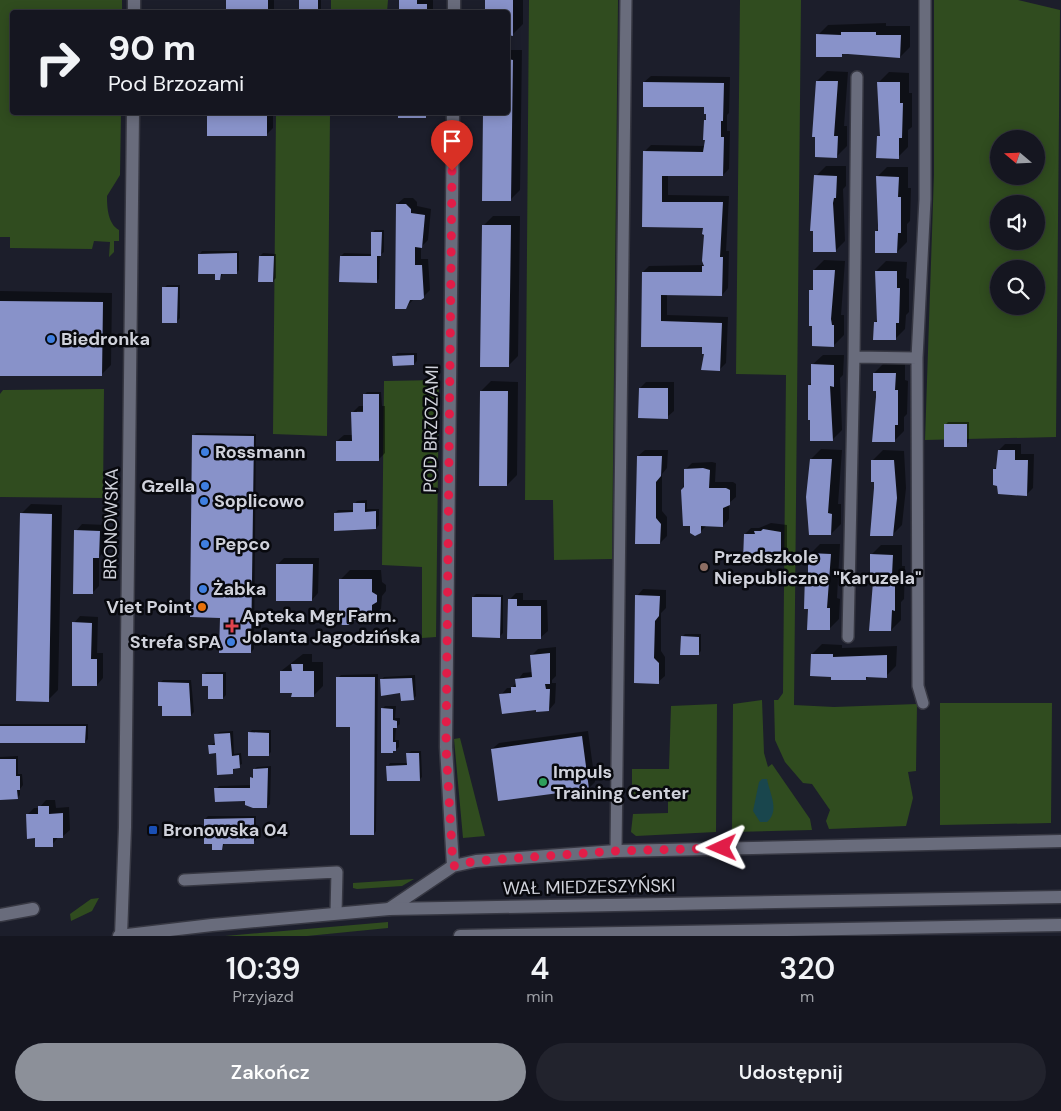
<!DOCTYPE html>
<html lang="pl">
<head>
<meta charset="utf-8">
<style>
  body { margin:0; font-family:"DM Sans",sans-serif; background:#22232d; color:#f1f3f6; height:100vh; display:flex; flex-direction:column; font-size:19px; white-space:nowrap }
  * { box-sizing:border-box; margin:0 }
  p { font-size:16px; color:#9d9fa5 }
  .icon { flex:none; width:28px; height:28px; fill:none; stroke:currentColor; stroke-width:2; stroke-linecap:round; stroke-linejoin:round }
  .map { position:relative; height:936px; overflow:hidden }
  .details { display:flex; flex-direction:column; background:#151620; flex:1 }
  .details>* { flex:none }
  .banner { position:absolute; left:10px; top:10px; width:500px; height:105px; border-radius:5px; box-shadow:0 2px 12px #0003,0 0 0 1px #34353e; background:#151620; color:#f1f3f6; overflow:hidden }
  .needle { width:32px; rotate:289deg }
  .buttons { position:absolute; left:990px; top:130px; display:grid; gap:10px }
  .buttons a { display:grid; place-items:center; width:55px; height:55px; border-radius:50%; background:#151620; box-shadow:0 2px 12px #0003,0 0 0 1px #34353e; font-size:25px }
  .pin { position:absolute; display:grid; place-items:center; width:42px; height:42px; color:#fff; margin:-51px -21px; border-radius:50% 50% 50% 0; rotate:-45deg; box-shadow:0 0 5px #0007 }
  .pin .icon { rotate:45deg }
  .me { position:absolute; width:55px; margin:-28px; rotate:269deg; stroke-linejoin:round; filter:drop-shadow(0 0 4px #0008) }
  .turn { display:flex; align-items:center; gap:18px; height:105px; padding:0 15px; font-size:22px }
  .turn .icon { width:65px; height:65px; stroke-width:2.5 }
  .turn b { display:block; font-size:35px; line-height:42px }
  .eta { display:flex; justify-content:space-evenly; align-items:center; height:85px; text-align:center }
  .eta b { font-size:30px; font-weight:600; line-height:35px }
  .cta { display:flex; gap:10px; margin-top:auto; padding:10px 15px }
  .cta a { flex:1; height:58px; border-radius:30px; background:#8c9099; color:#fff; font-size:20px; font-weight:600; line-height:58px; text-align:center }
  .cta a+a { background:#22232d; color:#f1f3f6 }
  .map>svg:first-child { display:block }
</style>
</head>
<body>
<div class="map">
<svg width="1061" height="936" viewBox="0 0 1061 936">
  <rect width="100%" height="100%" fill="#1c1e2b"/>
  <path fill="#304c1f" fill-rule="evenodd" d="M 0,0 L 122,0 L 122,12 L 12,12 L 12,112 L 121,113 L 120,175 L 107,196 C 107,208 108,224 119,230 L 119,241 L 114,241 L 114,252 L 109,257 L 110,242 L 94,241 L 92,249 L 10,248 L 10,237 L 0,237 Z
    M 331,0 L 388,0 L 387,12 L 331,12 Z
    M 529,0 L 618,0 L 612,559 L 554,560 L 553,500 L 525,500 Z
    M 740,0 L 801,0 L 794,705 L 834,707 L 917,704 L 916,771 L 908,772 L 913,798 L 906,826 L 829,829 L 826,821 L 830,810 L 812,784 L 803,783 L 785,762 L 775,740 L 774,700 L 778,700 L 783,693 L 786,375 L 736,374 Z
    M 934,0 L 1018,0 L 1060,10 L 1056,437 L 925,440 L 934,174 ZM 999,139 L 1036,139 L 1036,176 L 999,176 ZM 999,204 L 1036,204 L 1036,241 L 999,241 ZM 999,269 L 1036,269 L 1036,306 L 999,306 Z
    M 276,113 L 330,113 L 327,436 L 273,434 Z
    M 439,380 L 436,637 L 422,638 L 422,567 L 382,565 L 384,381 Z
    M 104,389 L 103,498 L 0,497 L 0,394 L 3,390 Z
    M 762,700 L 764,753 L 768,767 L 772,764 L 810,819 L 812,830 L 732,832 L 733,704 Z
    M 940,703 L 1052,703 L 1051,823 L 940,825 Z
    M 717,704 L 716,832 L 636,836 L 631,832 L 633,814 L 668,813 L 668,797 L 632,798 L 632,769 L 669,769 L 671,706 Z
    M 460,738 L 485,836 L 463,838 L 454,739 Z
    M 414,879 L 402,886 L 357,889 L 353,888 L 353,883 Z
    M 99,898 L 92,911 L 71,921 L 70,914 L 91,899 Z
    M 388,922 L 388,928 L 307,936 L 225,936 Z"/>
  <path fill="#19464d" d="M 762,779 L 767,779 C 770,795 780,810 767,822 L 760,822 L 753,811 L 759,782 Z"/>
  <path fill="#0007" fill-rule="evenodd" d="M 228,0 L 274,0 L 274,12 L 227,12 Z
    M 300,0 L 321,0 L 321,12 L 300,12 Z
    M 401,0 L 433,0 L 433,12 L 400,12 Z
    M 486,0 L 523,0 L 523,24 L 513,34 L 508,34 L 508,12 L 486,12 Z
    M 886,23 L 886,26 L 910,26 L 910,47 L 900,57 L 844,53 L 841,56 L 818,35 L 828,25 Z
    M 508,50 L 522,50 L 520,190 L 510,200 Z
    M 827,71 L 848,72 L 844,126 L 847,126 L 847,146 L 837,156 L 817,81 Z
    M 889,72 L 909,73 L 909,93 L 912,93 L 912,127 L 908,130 L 908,147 L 898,157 L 878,137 L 881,134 L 879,82 Z
    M 651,76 L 730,77 L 729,113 L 727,115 L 727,131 L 730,131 L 729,169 L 723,175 L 668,175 L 668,195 L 729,196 L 726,251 L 729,251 L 728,288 L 722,295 L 667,294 L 667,315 L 728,317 L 726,363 L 720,369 L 706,353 L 703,346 L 642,346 L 643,272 L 649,266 L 705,265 L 704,226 L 644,226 L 644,152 L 651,145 L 706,146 L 705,120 L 707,118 L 705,106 L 644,82 Z
    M 208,112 L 273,112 L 273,128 L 266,135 Z
    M 826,166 L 846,166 L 846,186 L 843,189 L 845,241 L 835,251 L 816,176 Z
    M 887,167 L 908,167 L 908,188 L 911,188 L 910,221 L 907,224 L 907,242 L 897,252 L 876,231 L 879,228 L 877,177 Z
    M 404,198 L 413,198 L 417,202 L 417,206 L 431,209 L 428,240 L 421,247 L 421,259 L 428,259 L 430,290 L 421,299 L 414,299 L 405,308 L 397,204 Z
    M 493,216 L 520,216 L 518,356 L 508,366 L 483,226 Z
    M 375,230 L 384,230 L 384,252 L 380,255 L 379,279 L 376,282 L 341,256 L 344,253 L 372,254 L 372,233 Z
    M 202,251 L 239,251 L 239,270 L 236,273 L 223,273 L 220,279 L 200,254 Z
    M 263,253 L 276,254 L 276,278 L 273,281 L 260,256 Z
    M 824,260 L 845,261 L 841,315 L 844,315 L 844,335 L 834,345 L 811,291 L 814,288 L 814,270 Z
    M 886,261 L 907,262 L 906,278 L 909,279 L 909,312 L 906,315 L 905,329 L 895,339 L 875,322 L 878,319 L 876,271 Z
    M 167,285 L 180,285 L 180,318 L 177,321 L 164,288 Z
    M 0,291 L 112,293 L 111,365 L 101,375 L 0,374 Z
    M 397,353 L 417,353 L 417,361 L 414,364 L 394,356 Z
    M 823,355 L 844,355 L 843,375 L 840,378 L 842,430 L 832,440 L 809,385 L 812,382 L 812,365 Z
    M 884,363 L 905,364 L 905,380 L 908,381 L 907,414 L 904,417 L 904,431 L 894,441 L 874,373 Z
    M 491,381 L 518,382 L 517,475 L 507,485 L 481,391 Z
    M 646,382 L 674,382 L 674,411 L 667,417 L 640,388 Z
    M 367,392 L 381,392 L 382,406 L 385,406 L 385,453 L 379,459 L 337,441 L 344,435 L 353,435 L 352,413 L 359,406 L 364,406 L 364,395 ZM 357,411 L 364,411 L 364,413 L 357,413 Z
    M 948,422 L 969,422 L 969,442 L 966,445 L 945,425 Z
    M 196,433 L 256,434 L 254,649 L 251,652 L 193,436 Z
    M 1005,444 L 1021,444 L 1021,454 L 1034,454 L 1033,488 L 1027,494 L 994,469 L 998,466 L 999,450 Z
    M 821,449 L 842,450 L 838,504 L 841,504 L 841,524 L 831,534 L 811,459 Z
    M 645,450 L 668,450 L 667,468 L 662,474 L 662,511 L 667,517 L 667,536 L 660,543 L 638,456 Z
    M 883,450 L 904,451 L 906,488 L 902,525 L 892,535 L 875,488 L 873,460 Z
    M 712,462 L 716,463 L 715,482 L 733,482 L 736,484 L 736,497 L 729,503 L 729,519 L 723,526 L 707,525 L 697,535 L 682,505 L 685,470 L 692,463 Z
    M 367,500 L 367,509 L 379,509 L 379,525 L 376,528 L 335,513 L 338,510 L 354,510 L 354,504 L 357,501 Z
    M 31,504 L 62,505 L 58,690 L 48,700 L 21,514 Z
    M 771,523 L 787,525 L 787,556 L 780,562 L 745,534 L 751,528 L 759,528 Z
    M 82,524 L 106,525 L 105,551 L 99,557 L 99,586 L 92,593 L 76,531 Z
    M 820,544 L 840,544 L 837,598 L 840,599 L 839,619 L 829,629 L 809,608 L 806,574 L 809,572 L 810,554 Z
    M 881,545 L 902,545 L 902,566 L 905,566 L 904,599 L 901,602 L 901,620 L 891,630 L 874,582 L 871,555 Z
    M 284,558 L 319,558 L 318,593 L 312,600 L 277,565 Z
    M 350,570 L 381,570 L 382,582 L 386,585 L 386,591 L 382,596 L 381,609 L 371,619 L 353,619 L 349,624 L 340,580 Z
    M 643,589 L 666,590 L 666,608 L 661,613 L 661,651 L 665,657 L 665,676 L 658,682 L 637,596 Z
    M 516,593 L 523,593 L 523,600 L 547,600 L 548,631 L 541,637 L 509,600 Z
    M 476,594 L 503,595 L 503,633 L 500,636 L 473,597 Z
    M 80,616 L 98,617 L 97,653 L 103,653 L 103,678 L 97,685 L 74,623 Z
    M 685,634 L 701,634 L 701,651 L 698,654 L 682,637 Z
    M 822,644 L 842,645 L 842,648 L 897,646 L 896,666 L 886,676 L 869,676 L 866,679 L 832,676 L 812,654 Z
    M 556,647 L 556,676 L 552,680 L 552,683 L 556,683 L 555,703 L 549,710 L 501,695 L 507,688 L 512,688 L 523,673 L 533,672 L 531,656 L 538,649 Z
    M 303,654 L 312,654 L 312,662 L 323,662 L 323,686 L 313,696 L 293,692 L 281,671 Z
    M 206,672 L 226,672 L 226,695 L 223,698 L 209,685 L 203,675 Z
    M 378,674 L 376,831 L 374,834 L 351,726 L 338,678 L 341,675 Z
    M 415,675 L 416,696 L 413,699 L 381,680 L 384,677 Z
    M 163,680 L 191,680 L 194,712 L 191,715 L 160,683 Z
    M 385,706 L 396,706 L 395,718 L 400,718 L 400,724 L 396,727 L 395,740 L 399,740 L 399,747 L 392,752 L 382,709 Z
    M 0,724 L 88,724 L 88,739 L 85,742 L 0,742 Z
    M 252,730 L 271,730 L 271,752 L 268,755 L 249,733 Z
    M 233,731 L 234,754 L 241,753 L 242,764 L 235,767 L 232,773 L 210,746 L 216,742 L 216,735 L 219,732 Z
    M 588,731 L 595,782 L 589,788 L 492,749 L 499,743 Z
    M 411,751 L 421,751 L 422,777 L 419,780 L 388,766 L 390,763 L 408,763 L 408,754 Z
    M 18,756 L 18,774 L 22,774 L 23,785 L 20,789 L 20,795 L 17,798 L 0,798 L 0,757 Z
    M 271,766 L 270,804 L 267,807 L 216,789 L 219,786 L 251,785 L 254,770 L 257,767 Z
    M 46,800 L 55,800 L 56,808 L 69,807 L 70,830 L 63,836 L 59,836 L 52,845 L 36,837 L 27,815 L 34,808 L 39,808 Z
    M 208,816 L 256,816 L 256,840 L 253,842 L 225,843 L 222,848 L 205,819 Z"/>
  <path fill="#8892c9" d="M 226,0 L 268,0 L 268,12 L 226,12 Z
    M 299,0 L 318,0 L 318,12 L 299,12 Z
    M 399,0 L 417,0 L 417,4 L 427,4 L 427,12 L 399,12 Z
    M 485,0 L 513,0 L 513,36 L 508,35 L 508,12 L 485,12 Z
    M 841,32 L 876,32 L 876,35 L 901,35 L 900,58 L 848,54 L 842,54 L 842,57 L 816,57 L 816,34 L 841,35 Z
    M 508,59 L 513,60 L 511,201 L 482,201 L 483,112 L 508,112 Z
    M 816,81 L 838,81 L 834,136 L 838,136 L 837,158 L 815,157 L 815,137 L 812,137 Z
    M 643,82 L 724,83 L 723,121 L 721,121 L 721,137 L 724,137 L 723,176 L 662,176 L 662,202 L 723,202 L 720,257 L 723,257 L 722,296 L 661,295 L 661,321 L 722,323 L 720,371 L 701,370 L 704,354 L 702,354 L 702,347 L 641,347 L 642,272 L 702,272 L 702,266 L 704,266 L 702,261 L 704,235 L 702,234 L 703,228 L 642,227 L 643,151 L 703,152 L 705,140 L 703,140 L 704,120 L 706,120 L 706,114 L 704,114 L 704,107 L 643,107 Z
    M 877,82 L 900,82 L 900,103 L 903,103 L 902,138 L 899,138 L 899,159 L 876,158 L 877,136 L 880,136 Z
    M 207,112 L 267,112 L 267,136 L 207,136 Z
    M 398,112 L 426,112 L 426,118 L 398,118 Z
    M 814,175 L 837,176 L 836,198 L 834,198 L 833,203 L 836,252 L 813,252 L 813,231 L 810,231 Z
    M 876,176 L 899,177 L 898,197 L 901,197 L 901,233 L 898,233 L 897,253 L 875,253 L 875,231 L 878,231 L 878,225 Z
    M 396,204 L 406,204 L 411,209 L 411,213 L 425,215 L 422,248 L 415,247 L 415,265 L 422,265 L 424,298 L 421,300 L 410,300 L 406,309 L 395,309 Z
    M 482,225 L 511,225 L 509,367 L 480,367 Z
    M 371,232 L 382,232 L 381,256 L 377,256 L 377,283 L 339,282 L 340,256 L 371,256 Z
    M 237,253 L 237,274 L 221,274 L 220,280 L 215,280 L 215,274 L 198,274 L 198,254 Z
    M 259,256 L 274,256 L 273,282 L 258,282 Z
    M 813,270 L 835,270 L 831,319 L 832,325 L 834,325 L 834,347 L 812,346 L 812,326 L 809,326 L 809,290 L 813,290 Z
    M 875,271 L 897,271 L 897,288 L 900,288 L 899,323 L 896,323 L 896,340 L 873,340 L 874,322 L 877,322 Z
    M 162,287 L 178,287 L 177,323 L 162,323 Z
    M 0,301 L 103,302 L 102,376 L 0,376 Z
    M 414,355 L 414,365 L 393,366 L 392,356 Z
    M 811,364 L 834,365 L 834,387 L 830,386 L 833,441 L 810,441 L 810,420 L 808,420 L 808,385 L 811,385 Z
    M 873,373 L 896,373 L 895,390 L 898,390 L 898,425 L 895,425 L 895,442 L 872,442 L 876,397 L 876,391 L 873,391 Z
    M 639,388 L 668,388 L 668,419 L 638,418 Z
    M 480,391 L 508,391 L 507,486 L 479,486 Z
    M 363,394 L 379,394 L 379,461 L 336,461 L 336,441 L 352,441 L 351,412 L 363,412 Z
    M 944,424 L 967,424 L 967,447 L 944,447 Z
    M 192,435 L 254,436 L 251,653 L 219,653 L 220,618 L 190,617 Z
    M 998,450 L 1015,450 L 1015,460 L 1028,460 L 1027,496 L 998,494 L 997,486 L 993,485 L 993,469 L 996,469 Z
    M 637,456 L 662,456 L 661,476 L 656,482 L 656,518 L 661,524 L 660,544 L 635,544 Z
    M 810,459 L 832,459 L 828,513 L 832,514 L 831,535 L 809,535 L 806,497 Z
    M 871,460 L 894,460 L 897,498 L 893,536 L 870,536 L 874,488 L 874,482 L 871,482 Z
    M 703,468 L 710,470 L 709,488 L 726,488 L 730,490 L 730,505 L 723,508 L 723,527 L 701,526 L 701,533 L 695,536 L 690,533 L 690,526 L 683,526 L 681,490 L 684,487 L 684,469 Z
    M 353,503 L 365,503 L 365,512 L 376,511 L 376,529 L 334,531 L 334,513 L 353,512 Z
    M 20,513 L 52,514 L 49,702 L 16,701 Z
    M 763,529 L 781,532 L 781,564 L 754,563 L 754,560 L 743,560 L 744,534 L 755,534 L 754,531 L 761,531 Z
    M 74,530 L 100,531 L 99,558 L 93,558 L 93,594 L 73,594 Z
    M 808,553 L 831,554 L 827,608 L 830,608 L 830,630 L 807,630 L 808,609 L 804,609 L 805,574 L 808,574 Z
    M 870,554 L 893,555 L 892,575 L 895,575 L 895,611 L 892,610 L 891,631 L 869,631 L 873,582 L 873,576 L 870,576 Z
    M 276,564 L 313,564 L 312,601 L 276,601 Z
    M 339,579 L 372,579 L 372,592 L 377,595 L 377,602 L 372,605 L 372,620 L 351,620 L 349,625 L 342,625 L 339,620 Z
    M 635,595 L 660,596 L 659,616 L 655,621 L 654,658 L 659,663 L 659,684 L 634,683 Z
    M 472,597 L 501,597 L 500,638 L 472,637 Z
    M 508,599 L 517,599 L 517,606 L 541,606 L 541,639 L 507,639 Z
    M 72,622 L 92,623 L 91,659 L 97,659 L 97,686 L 72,686 Z
    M 681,636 L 699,637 L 699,655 L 680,655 Z
    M 550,653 L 550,684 L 545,684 L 546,689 L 550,689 L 549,711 L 536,712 L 536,710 L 502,714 L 499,694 L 511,693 L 511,687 L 516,687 L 515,679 L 532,677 L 530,655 Z
    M 811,654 L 833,654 L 833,657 L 887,655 L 887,678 L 866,677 L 866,680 L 831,680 L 831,677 L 810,676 Z
    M 291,664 L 303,664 L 303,671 L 314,671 L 314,697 L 291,697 L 292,693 L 280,693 L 280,671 L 292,671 Z
    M 202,674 L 223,674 L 223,699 L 208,699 L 208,686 L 202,686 Z
    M 336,677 L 375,677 L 374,835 L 350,835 L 350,727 L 336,727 Z
    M 412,678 L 414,700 L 401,701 L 400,693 L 381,696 L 380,679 Z
    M 158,682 L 189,683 L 191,716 L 162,716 L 162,706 L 158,706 Z
    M 381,708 L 393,709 L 393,720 L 397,721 L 397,728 L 393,728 L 393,742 L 396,742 L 396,751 L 393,751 L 393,753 L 381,753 Z
    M 0,726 L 86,726 L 85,743 L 0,743 Z
    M 248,732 L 269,733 L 269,756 L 248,756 Z
    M 230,733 L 232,756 L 239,755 L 240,768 L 233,769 L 233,774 L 217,775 L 216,753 L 209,754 L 208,745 L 215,745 L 214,734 Z
    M 582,736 L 589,789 L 498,801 L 491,749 Z
    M 406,753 L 419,753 L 420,781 L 387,781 L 386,766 L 407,765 Z
    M 0,759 L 16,759 L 16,776 L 20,776 L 20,790 L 17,790 L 18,799 L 0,800 Z
    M 268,768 L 267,808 L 253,808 L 245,805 L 245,801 L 215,802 L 214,788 L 250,788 L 250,777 L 253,778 L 253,769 Z
    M 38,806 L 49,806 L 49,814 L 63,813 L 63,838 L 53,838 L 53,847 L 35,847 L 35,838 L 27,839 L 26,814 L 38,814 Z
    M 254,818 L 254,844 L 223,844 L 222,850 L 212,850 L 212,844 L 204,844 L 204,819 Z"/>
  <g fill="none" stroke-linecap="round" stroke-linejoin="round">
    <g stroke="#373843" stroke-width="14">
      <path id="service" d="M 854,357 L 917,358
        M 848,637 L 854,357 L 857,77
        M 923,703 L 918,686 L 917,358 L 925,199 L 925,0
        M 616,851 L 626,0
        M 184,880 L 337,872 L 336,913"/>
    </g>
    <g stroke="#373843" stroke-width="15">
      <path id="minor" d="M 454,12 L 454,0
        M 453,112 L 446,747 L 453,866
        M 389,909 L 453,866 L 476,861 L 616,851 L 1061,841
        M 0,915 L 33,909"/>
    </g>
    <g stroke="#373843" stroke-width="15">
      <path id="tertiary" d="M 134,12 L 134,0
        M 121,936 L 125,827 L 133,112"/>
    </g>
    <g stroke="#373843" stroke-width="15">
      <path id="secondary" d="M 119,936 L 212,925 L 389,909 L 1061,897
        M 460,936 L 1061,925"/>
    </g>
    <use href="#service" stroke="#696c7c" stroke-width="11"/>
    <use href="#minor" stroke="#696c7c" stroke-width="12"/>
    <use href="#tertiary" stroke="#696c7c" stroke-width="12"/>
    <use href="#secondary" stroke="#696c7c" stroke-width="12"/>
  </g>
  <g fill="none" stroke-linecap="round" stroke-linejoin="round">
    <path stroke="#e11d48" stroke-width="9" stroke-dasharray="0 16.2" d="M 452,171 L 446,747 L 453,866 L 476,861 L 616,851 L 722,848"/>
  </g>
  <g fill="#3f7fe0" stroke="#08090e" stroke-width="2">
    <circle cx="51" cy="339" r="5"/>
    <circle cx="205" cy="452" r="5"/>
    <circle cx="205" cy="486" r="5"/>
    <circle cx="204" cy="501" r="5"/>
    <circle cx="205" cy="544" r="5"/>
    <circle cx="203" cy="589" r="5"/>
    <circle cx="231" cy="642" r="5"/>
  </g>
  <circle fill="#8d6e63" stroke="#08090e" stroke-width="2" cx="704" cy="567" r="5"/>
  <circle fill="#e8710a" stroke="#08090e" stroke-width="2" cx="202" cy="607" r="5"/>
  <path fill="#e0444e" stroke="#08090e" stroke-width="2" d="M229.5 618.5h5v5h5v5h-5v5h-5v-5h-5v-5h5z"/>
  <circle fill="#2e9e5b" stroke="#08090e" stroke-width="2" cx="543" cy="782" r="5"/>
  <rect fill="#1a4fb4" stroke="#08090e" stroke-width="2" x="148" y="825" width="10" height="10" rx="2.5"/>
  <g text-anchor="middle" stroke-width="5" stroke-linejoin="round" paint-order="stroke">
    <g font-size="18" font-weight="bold" fill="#d0d2db" stroke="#08090e" text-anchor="start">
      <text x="61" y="345">Biedronka</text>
      <text x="215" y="458">Rossmann</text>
      <text x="195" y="492" text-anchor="end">Gzella</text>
      <text x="214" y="507">Soplicowo</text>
      <text x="215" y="550">Pepco</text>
      <text x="714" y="563">Przedszkole<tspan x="714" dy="21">Niepubliczne "Karuzela"</tspan></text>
      <text x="213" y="595">Żabka</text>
      <text x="192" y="613" text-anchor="end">Viet Point</text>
      <text x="242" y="622">Apteka Mgr Farm.<tspan x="242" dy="21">Jolanta Jagodzińska</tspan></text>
      <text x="221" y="648" text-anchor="end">Strefa SPA</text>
      <text x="553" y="778">Impuls<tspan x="553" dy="21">Training Center</tspan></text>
      <text x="163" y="836">Bronowska 04</text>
    </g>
    <g font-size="18" fill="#d0d2db" stroke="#08090e">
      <text transform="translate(431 429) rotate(-89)" y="6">POD BRZOZAMI</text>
      <text transform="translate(111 524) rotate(-89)" y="6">BRONOWSKA</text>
      <text transform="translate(589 887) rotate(-1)" y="6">WAŁ MIEDZESZYŃSKI</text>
    </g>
  </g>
</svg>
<div class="buttons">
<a><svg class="needle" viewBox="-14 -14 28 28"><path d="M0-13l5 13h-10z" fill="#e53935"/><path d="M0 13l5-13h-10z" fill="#9d9fa5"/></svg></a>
<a><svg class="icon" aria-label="sound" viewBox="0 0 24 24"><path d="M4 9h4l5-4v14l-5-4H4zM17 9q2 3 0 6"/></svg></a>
<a><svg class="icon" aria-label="search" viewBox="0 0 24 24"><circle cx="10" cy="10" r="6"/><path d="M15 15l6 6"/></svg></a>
</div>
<div class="pin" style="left:452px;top:171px;background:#d93025"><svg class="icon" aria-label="arrive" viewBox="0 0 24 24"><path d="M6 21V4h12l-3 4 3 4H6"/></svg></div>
<svg class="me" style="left:722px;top:848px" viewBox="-20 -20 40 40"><path d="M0-17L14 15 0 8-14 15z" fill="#e11d48" stroke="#fff" stroke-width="4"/></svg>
<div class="banner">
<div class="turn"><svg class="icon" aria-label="right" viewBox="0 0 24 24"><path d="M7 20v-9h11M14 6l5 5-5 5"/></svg><div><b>90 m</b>Pod Brzozami</div></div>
</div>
</div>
<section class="details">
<div class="eta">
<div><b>10:39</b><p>Przyjazd</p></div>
<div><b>4</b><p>min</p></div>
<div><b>320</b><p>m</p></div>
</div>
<div class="cta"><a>Zakończ</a><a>Udostępnij</a></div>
</section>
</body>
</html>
